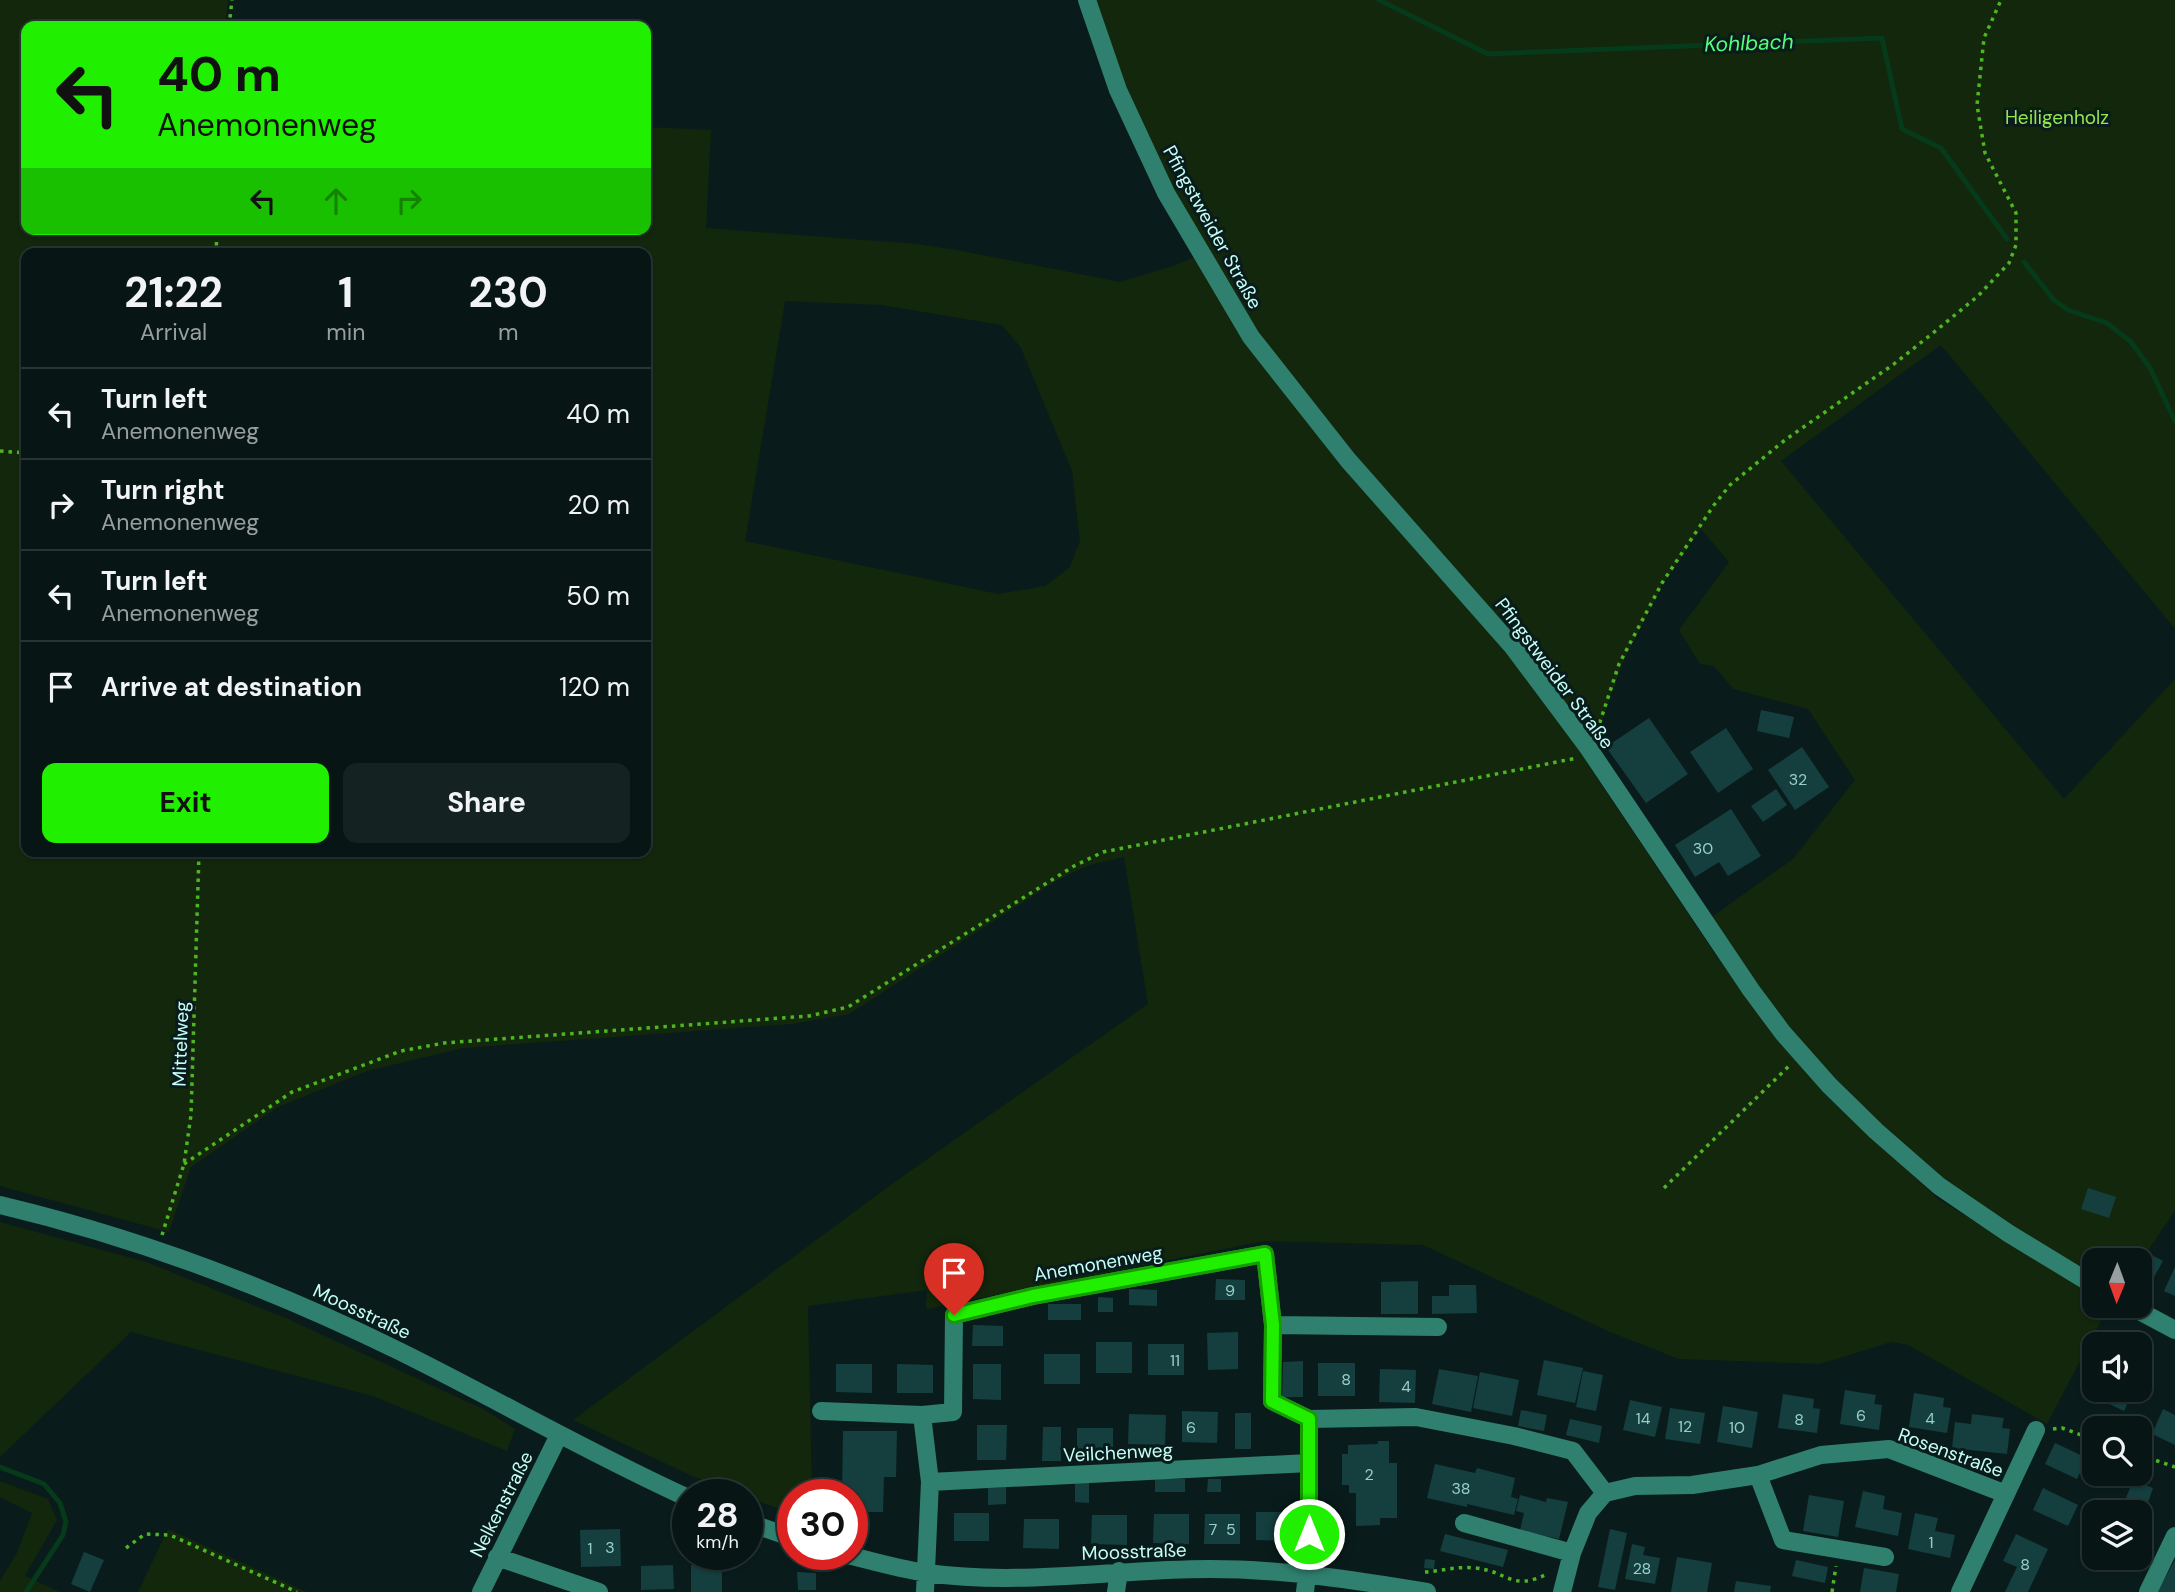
<!DOCTYPE html>
<html lang="en">
<head>
<meta charset="utf-8">
<style>
  body { margin:0; font-family:"DM Sans",sans-serif; background:#152222; color:#f1f3f6; height:100vh; display:flex; flex-direction:column; font-size:26px; white-space:nowrap }
  * { box-sizing:border-box; margin:0 }
  p { font-size:23px; color:#989fa0 }
  .icon { flex:none; width:38px; height:38px; fill:none; stroke:currentColor; stroke-width:2; stroke-linecap:round; stroke-linejoin:round }
  .map { position:relative; flex:1; overflow:hidden }
  .panel { position:absolute; left:21px; top:248px; width:630px; height:609px; display:flex; flex-direction:column; background:#071514; border-radius:14px; box-shadow:0 2px 5px #0004,0 0 0 2px #283434 }
  .panel>* { flex:none }
  .banner { position:absolute; left:21px; top:21px; width:630px; height:214px; border-radius:14px; box-shadow:0 2px 5px #0004,0 0 0 2px #283434; background:#20f000; color:#111; overflow:hidden }
  .needle { width:46px; rotate:181deg }
  .buttons { position:absolute; left:2082px; top:1248px; display:grid; gap:14px }
  .buttons a { display:grid; place-items:center; width:70px; height:70px; border-radius:14px; background:#071514; box-shadow:0 2px 5px #0004,0 0 0 2px #283434; font-size:35px }
  .speed { position:absolute; left:672px; top:1479px; display:flex; gap:14px; font-size:35px; font-weight:700; text-align:center }
  .speed>* { display:grid; place-content:center; width:91px; height:91px; border-radius:50%; background:#071514; box-shadow:0 2px 5px #0004,0 0 0 2px #283434; line-height:1 }
  .speed small { font-size:18px; font-weight:400 }
  .speed .limit { border:10px solid #d22; background:#fff; color:#111 }
  .pin { position:absolute; display:grid; place-items:center; width:60px; height:60px; color:#fff; margin:-72px -30px; border-radius:50% 50% 50% 0; rotate:-45deg; box-shadow:0 0 7px #0007 }
  .pin .icon { rotate:45deg }
  .me { position:absolute; width:77px; margin:-38px; rotate:0deg; stroke-linejoin:round; filter:drop-shadow(0 0 5px #0008) }
  .turn { display:flex; align-items:center; gap:24px; height:147px; padding:0 21px; font-size:32px }
  .turn .icon { width:91px; height:91px; stroke-width:2.5 }
  .turn b { display:block; font-size:49px; line-height:60px }
  .lanes { display:flex; align-items:center; height:66px; padding:0 21px; background:#0003; justify-content:center; gap:35px; direction:ltr }
  .lanes .off { opacity:.35 }
  .eta { display:flex; justify-content:space-evenly; align-items:center; height:119px; text-align:center }
  .eta b { font-size:42px; font-weight:700; line-height:49px }
  .action { display:flex; gap:14px; margin-top:auto; padding:14px 21px }
  .action a { flex:1; height:80px; border-radius:14px; background:#20f000; color:#111; font-size:28px; font-weight:700; line-height:80px; text-align:center }
  .action a+a { background:#152222; color:#f1f3f6 }
  ul { padding:0; list-style:none }
  li { display:flex; align-items:center; gap:21px; height:91px; padding:0 21px; border-top:2px solid #283434 }
  li div { flex:1 }
  li b { display:block; font-size:26px }
  li em { font-style:normal }
  .map>svg:first-child { display:block }
</style>
</head>
<body>
<div class="map">
<svg width="2175" height="1592" viewBox="0 0 2175 1592">
  <rect width="100%" height="100%" fill="#091c1b"/>
  <path fill="#13270c" fill-rule="evenodd" d="M 0,0 L 228,0 L 225,26 L 26,26 L 26,229 L 646,229 L 646,127 L 711,130 L 706,228 L 916,244 L 957,250 L 1120,282 L 1173,266 L 1208,251 L 1167,177 L 1129,98 L 1095,0 L 2175,0 L 2175,629 L 1941,345 L 1781,461 L 2064,799 L 2175,679 L 2175,1211 L 2140,1262 L 2095,1260 L 2095,1276 C 2050,1248 1997,1219 1956,1188 C 1884,1135 1819,1068 1764,997 C 1744,972 1727,945 1709,919 L 1793,859 L 1855,780 L 1808,709 L 1733,689 L 1714,666 L 1700,664 L 1679,630 L 1729,562 L 1701,529 L 1663,584 L 1622,664 L 1587,763 L 1717,957 L 1770,1029 L 1830,1098 L 1938,1199 L 2095,1294 L 2095,1306 L 2109,1306 L 2047,1424 L 1908,1345 L 1891,1342 L 1820,1364 L 1679,1359 L 1610,1332 L 1423,1245 L 1264,1241 L 926,1309 L 927,1290 L 808,1306 L 812,1494 L 793,1494 L 793,1514 L 747,1497 L 747,1494 L 741,1494 L 692,1476 L 573,1420 L 896,1181 L 1148,1004 L 1124,857 L 1089,865 L 1056,881 L 849,1014 L 792,1024 L 463,1048 L 367,1071 L 278,1107 L 191,1167 L 169,1232 L 0,1186 ZM 26,254 L 646,254 L 646,852 L 26,852 ZM 785,301 L 882,305 L 1002,325 L 1021,348 L 1072,471 L 1080,542 L 1069,568 L 1045,586 L 998,594 L 745,541 Z
    M 0,1222 L 146,1262 L 288,1319 L 485,1410 L 515,1429 L 507,1451 L 373,1396 L 131,1332 L 0,1457 Z
    M 0,1481 L 48,1499 L 57,1520 L 25,1576 L 60,1592 L 0,1592 L 0,1581 L 17,1553 L 32,1513 L 0,1497 Z
    M 168,1529 L 307,1592 L 138,1592 Z"/>
  <g fill="none" stroke-linecap="round" stroke-linejoin="round">
    <path stroke="#053a1a" stroke-width="5" d="M 1379,0 L 1488,54 L 1882,38 L 1902,129 L 1941,148 L 2007,239
      M 2024,262 L 2054,300 L 2068,310 L 2107,323 L 2131,342 L 2150,368 L 2175,421
      M 0,1467 L 44,1484 L 60,1503 L 66,1522 L 63,1535 L 26,1592"/>
  </g>
  <path fill="#143f3e" d="M 1761,710 L 1794,717 L 1789,738 L 1757,731 Z
    M 1649,718 L 1688,774 L 1646,803 L 1606,747 Z
    M 1726,728 L 1753,769 L 1718,793 L 1690,752 Z
    M 1802,747 L 1829,787 L 1795,810 L 1768,770 Z
    M 1776,789 L 1787,805 L 1763,822 L 1751,806 Z
    M 1731,809 L 1761,856 L 1728,876 L 1719,862 L 1695,877 L 1675,845 Z
    M 2088,1188 L 2116,1197 L 2109,1218 L 2081,1209 Z
    M 2148,1253 L 2163,1261 L 2154,1277 L 2140,1269 Z
    M 2175,1267 L 2175,1296 L 2164,1291 Z
    M 1216,1279 L 1245,1280 L 1245,1300 L 1215,1300 Z
    M 1418,1281 L 1418,1314 L 1381,1314 L 1381,1282 Z
    M 1449,1285 L 1476,1285 L 1477,1313 L 1432,1314 L 1432,1296 L 1449,1296 Z
    M 1129,1289 L 1157,1290 L 1157,1306 L 1129,1305 Z
    M 1098,1297 L 1113,1298 L 1113,1312 L 1098,1312 Z
    M 1048,1304 L 1081,1304 L 1081,1320 L 1048,1320 Z
    M 973,1325 L 1003,1326 L 1003,1346 L 972,1346 Z
    M 1238,1332 L 1238,1369 L 1208,1370 L 1207,1333 Z
    M 1096,1342 L 1132,1342 L 1132,1373 L 1096,1373 Z
    M 1148,1344 L 1184,1344 L 1184,1375 L 1148,1375 Z
    M 1044,1354 L 1080,1354 L 1080,1384 L 1044,1384 Z
    M 1544,1360 L 1583,1368 L 1575,1403 L 1537,1395 Z
    M 1303,1361 L 1303,1397 L 1282,1397 L 1283,1362 Z
    M 1318,1363 L 1355,1363 L 1355,1396 L 1318,1396 Z
    M 836,1364 L 872,1364 L 872,1393 L 836,1392 Z
    M 897,1364 L 933,1365 L 933,1393 L 897,1393 Z
    M 973,1364 L 1001,1364 L 1001,1400 L 973,1399 Z
    M 1380,1369 L 1416,1370 L 1415,1403 L 1379,1402 Z
    M 1439,1369 L 1478,1376 L 1471,1412 L 1432,1404 Z
    M 1583,1371 L 1603,1375 L 1596,1411 L 1576,1407 Z
    M 1480,1372 L 1519,1380 L 1512,1416 L 1473,1408 Z
    M 2095,1375 L 2095,1390 L 2134,1390 L 2124,1411 L 2086,1393 Z
    M 1845,1390 L 1876,1395 L 1874,1404 L 1882,1405 L 1879,1430 L 1840,1424 Z
    M 1914,1393 L 1944,1398 L 1943,1407 L 1951,1408 L 1947,1433 L 1909,1427 Z
    M 1783,1394 L 1814,1399 L 1813,1408 L 1820,1409 L 1817,1433 L 1778,1428 Z
    M 1630,1400 L 1662,1407 L 1655,1437 L 1623,1430 Z
    M 1723,1406 L 1758,1412 L 1752,1448 L 1717,1442 Z
    M 1670,1408 L 1705,1413 L 1700,1444 L 1665,1439 Z
    M 2163,1409 L 2175,1415 L 2175,1445 L 2152,1434 Z
    M 1521,1410 L 1547,1415 L 1544,1431 L 1518,1426 Z
    M 1182,1411 L 1218,1412 L 1217,1443 L 1182,1442 Z
    M 1235,1413 L 1251,1413 L 1251,1449 L 1235,1449 Z
    M 1129,1414 L 1166,1415 L 1165,1445 L 1128,1444 Z
    M 1972,1414 L 2004,1418 L 2002,1428 L 2010,1429 L 2007,1454 L 1952,1448 L 1955,1422 L 1971,1424 Z
    M 1570,1419 L 1602,1426 L 1599,1443 L 1566,1435 Z
    M 977,1425 L 1007,1425 L 1006,1460 L 977,1460 Z
    M 1043,1427 L 1061,1427 L 1061,1461 L 1042,1461 Z
    M 1077,1428 L 1113,1428 L 1113,1459 L 1077,1459 Z
    M 843,1431 L 897,1431 L 896,1477 L 884,1477 L 883,1512 L 856,1512 L 856,1494 L 842,1494 Z
    M 1378,1441 L 1389,1441 L 1389,1463 L 1397,1463 L 1397,1518 L 1380,1518 L 1380,1525 L 1356,1526 L 1356,1493 L 1349,1493 L 1349,1485 L 1342,1485 L 1342,1454 L 1348,1454 L 1348,1445 L 1378,1444 Z
    M 2055,1443 L 2087,1458 L 2077,1479 L 2045,1464 Z
    M 1435,1464 L 1475,1473 L 1477,1468 L 1515,1478 L 1511,1497 L 1518,1499 L 1514,1515 L 1467,1504 L 1467,1507 L 1427,1498 Z
    M 1155,1479 L 1185,1479 L 1185,1492 L 1155,1492 Z
    M 1208,1479 L 1221,1479 L 1221,1492 L 1207,1492 Z
    M 2133,1480 L 2153,1488 L 2144,1514 L 2123,1506 Z
    M 1075,1483 L 1089,1483 L 1089,1503 L 1075,1502 Z
    M 1006,1487 L 1006,1504 L 988,1505 L 988,1488 Z
    M 2043,1488 L 2078,1505 L 2068,1526 L 2033,1510 Z
    M 1863,1491 L 1885,1496 L 1883,1509 L 1902,1513 L 1898,1536 L 1855,1527 Z
    M 1520,1495 L 1546,1502 L 1547,1498 L 1568,1502 L 1559,1539 L 1520,1530 L 1524,1513 L 1516,1511 Z
    M 1809,1495 L 1844,1501 L 1838,1537 L 1803,1531 Z
    M 1256,1512 L 1288,1512 L 1287,1541 L 1256,1540 Z
    M 954,1513 L 989,1513 L 989,1541 L 954,1541 Z
    M 1915,1513 L 1938,1518 L 1935,1531 L 1955,1535 L 1950,1558 L 1908,1549 Z
    M 1154,1514 L 1189,1514 L 1189,1544 L 1153,1543 Z
    M 1205,1514 L 1240,1514 L 1240,1544 L 1204,1544 Z
    M 1092,1515 L 1127,1515 L 1127,1545 L 1091,1544 Z
    M 1024,1519 L 1059,1519 L 1059,1549 L 1023,1548 Z
    M 620,1529 L 621,1566 L 581,1567 L 580,1530 Z
    M 1610,1529 L 1627,1533 L 1615,1590 L 1598,1587 Z
    M 1445,1534 L 1508,1550 L 1503,1567 L 1440,1551 Z
    M 2016,1534 L 2048,1549 L 2028,1592 L 2005,1592 L 2017,1567 L 2003,1561 Z
    M 1632,1544 L 1645,1547 L 1643,1555 L 1660,1558 L 1655,1584 L 1625,1579 Z
    M 84,1552 L 104,1560 L 90,1592 L 71,1584 Z
    M 1677,1557 L 1712,1563 L 1707,1592 L 1671,1592 Z
    M 1425,1559 L 1435,1560 L 1434,1569 L 1424,1568 Z
    M 1796,1560 L 1828,1567 L 1825,1583 L 1792,1576 Z
    M 2175,1560 L 2175,1592 L 2157,1592 Z
    M 722,1564 L 722,1592 L 691,1592 L 691,1565 Z
    M 673,1565 L 674,1589 L 641,1590 L 641,1566 Z
    M 1864,1568 L 1899,1574 L 1896,1592 L 1860,1592 Z
    M 797,1572 L 816,1573 L 816,1590 L 798,1590 Z
    M 1736,1581 L 1771,1586 L 1770,1592 L 1734,1592 Z"/>
  <g fill="none" stroke-linecap="round" stroke-linejoin="round">
    <path stroke="#4db622" stroke-width="3.5" stroke-dasharray="3.5 5" stroke-linecap="butt" d="M 229,26 L 232,0
      M 216,254 L 217,229
      M 0,451 L 26,453
      M 1597,731 L 1619,664 L 1662,583 L 1714,505 L 1730,485 L 1785,440 L 1894,364 L 1933,333 L 1978,296 L 2009,263 L 2016,245 L 2016,213 L 1985,153 L 1977,105 L 1984,38 L 2001,0
      M 184,1164 L 292,1092 L 401,1051 L 444,1043 L 809,1016 L 848,1007 L 1074,866 L 1103,852 L 1577,758
      M 1664,1188 L 1790,1065
      M 162,1235 L 184,1164 L 191,1115 L 199,852
      M 2053,1429 L 2062,1428 L 2095,1440
      M 2140,1455 L 2175,1467
      M 702,1487 L 719,1494
      M 126,1548 L 145,1534 L 170,1535 L 297,1592
      M 1425,1572 C 1441,1571 1458,1566 1475,1568 C 1508,1571 1511,1592 1547,1574
      M 1832,1592 L 1836,1566"/>
    <path stroke="#308070" stroke-width="18" d="M 1087,0 L 1118,90 L 1166,193 L 1251,337 L 1348,460 L 1513,647 L 1587,746 L 1751,990 L 1783,1033 L 1829,1085 L 1876,1131 L 1939,1186 L 2008,1233 L 2095,1286
      M 0,1205 C 139,1238 271,1288 399,1351 C 496,1399 589,1453 688,1498
      M 2130,1306 L 2175,1330
      M 1273,1325 L 1438,1327
      M 821,1411 L 922,1415
      M 1758,1475 L 1783,1540 L 1885,1557
      M 930,1482 L 1309,1463
      M 747,1522 L 793,1538
      M 1464,1523 L 1572,1553
      M 844,1554 C 872,1561 899,1569 927,1573 C 1020,1586 1116,1569 1210,1569 C 1283,1569 1355,1580 1427,1592
      M 497,1557 L 599,1592
      M 481,1592 L 559,1435
      M 925,1592 L 930,1482 L 922,1415 L 953,1412 L 954,1315 L 1033,1296 L 1265,1254 L 1273,1325 L 1272,1401 L 1309,1419 L 1416,1417 L 1514,1436 L 1573,1451 L 1605,1493
      M 1116,1592 L 1119,1571
      M 1305,1592 L 1309,1557 L 1309,1419
      M 1562,1592 L 1572,1553 L 1588,1513 L 1605,1493 L 1635,1486 L 1692,1485 L 1758,1475 L 1821,1455 L 1889,1449 L 2006,1494
      M 1960,1592 L 2036,1430
      M 2148,1592 L 2175,1536"/>
  </g>
  <g fill="none" stroke-linecap="round" stroke-linejoin="round">
    <g stroke="#159c00" stroke-width="18">
      <path id="route" d="M 954,1315 L 1033,1296 L 1265,1254 L 1273,1325 L 1272,1401 L 1309,1419 L 1309,1534"/>
    </g>
    <use href="#route" stroke="#20f000" stroke-width="12"/>
  </g>
  <g text-anchor="middle" stroke-width="6" stroke-linejoin="round" paint-order="stroke">
    <g font-size="16" fill="#99cfca">
      <text x="1798" y="785">32</text>
      <text x="1703" y="854">30</text>
      <text x="1230" y="1296">9</text>
      <text x="1175" y="1366">11</text>
      <text x="1346" y="1385">8</text>
      <text x="1406" y="1392">4</text>
      <text x="1861" y="1421">6</text>
      <text x="1643" y="1424">14</text>
      <text x="1930" y="1424">4</text>
      <text x="1799" y="1425">8</text>
      <text x="1685" y="1432">12</text>
      <text x="1191" y="1433">6</text>
      <text x="1737" y="1433">10</text>
      <text x="1369" y="1480">2</text>
      <text x="1461" y="1494">38</text>
      <text x="1213" y="1535">7</text>
      <text x="1231" y="1535">5</text>
      <text x="1931" y="1548">1</text>
      <text x="610" y="1553">3</text>
      <text x="590" y="1554">1</text>
      <text x="2025" y="1570">8</text>
      <text x="1642" y="1574">28</text>
    </g>
    <g font-size="19" fill="#95e848" stroke="#091c1b">
      <text x="2057" y="124">Heiligenholz</text>
    </g>
    <g font-size="19" fill="#c5fff8" stroke="#091c1b">
      <text transform="translate(1213 227) rotate(61)" y="7">Pfingstweider Straße</text>
      <text transform="translate(1555 673) rotate(53)" y="7">Pfingstweider Straße</text>
      <text transform="translate(180 1044) rotate(-88)" y="7">Mittelweg</text>
      <text transform="translate(1098 1263) rotate(-10)" y="7">Anemonenweg</text>
      <text transform="translate(362 1311) rotate(25)" y="7">Moosstraße</text>
      <text transform="translate(1118 1452) rotate(-3)" y="7">Veilchenweg</text>
      <text transform="translate(1951 1452) rotate(20)" y="7">Rosenstraße</text>
      <text transform="translate(501 1504) rotate(-63)" y="7">Nelkenstraße</text>
      <text transform="translate(1134 1551) rotate(-2)" y="7">Moosstraße</text>
    </g>
    <g font-size="21" font-style="italic" fill="#53ff7b" stroke="#091c1b">
      <text transform="translate(1749 43) rotate(-2)" y="7">Kohlbach</text>
    </g>
  </g>
</svg>
<div class="buttons">
<a><svg class="needle" viewBox="-14 -14 28 28"><path d="M0-13l5 13h-10z" fill="#e53935"/><path d="M0 13l5-13h-10z" fill="#989fa0"/></svg></a>
<a><svg class="icon" aria-label="sound" viewBox="0 0 24 24"><path d="M4 9h4l5-4v14l-5-4H4zM17 9q2 3 0 6"/></svg></a>
<a><svg class="icon" aria-label="search" viewBox="0 0 24 24"><circle cx="10" cy="10" r="6"/><path d="M15 15l6 6"/></svg></a>
<a><svg class="icon" aria-label="layers" viewBox="0 0 24 24"><path d="M12 4l9 5-9 5-9-5zM3 14l9 5 9-5"/></svg></a>
</div>
<div class="speed"><div>28<small>km/h</small></div><div class="limit">30</div></div>
<div class="pin" style="left:954px;top:1315px;background:#d93025"><svg class="icon" aria-label="arrive" viewBox="0 0 24 24"><path d="M6 21V4h12l-3 4 3 4H6"/></svg></div>
<svg class="me" style="left:1309px;top:1534px" viewBox="-20 -20 40 40"><circle r="17" fill="#20f000" stroke="#fff" stroke-width="3"/><path d="M0-11L8 9 0 5-8 9z" fill="#fff"/></svg>
<div class="banner">
<div class="turn"><svg class="icon" aria-label="left" viewBox="0 0 24 24"><path d="M17 20v-9H6M10 6l-5 5 5 5"/></svg><div><b>40 m</b>Anemonenweg</div></div>
<div class="lanes"><svg class="icon" aria-label="left" viewBox="0 0 24 24"><path d="M17 20v-9H6M10 6l-5 5 5 5"/></svg><svg class="icon off" aria-label="ahead" viewBox="0 0 24 24"><path d="M12 20V5M6 11l6-6 6 6"/></svg><svg class="icon off" aria-label="right" viewBox="0 0 24 24"><path d="M7 20v-9h11M14 6l5 5-5 5"/></svg></div>
</div>
<section class="panel">
<div class="eta">
<div><b>21:22</b><p>Arrival</p></div>
<div><b>1</b><p>min</p></div>
<div><b>230</b><p>m</p></div>
</div>
<ul>
<li><svg class="icon" aria-label="left" viewBox="0 0 24 24"><path d="M17 20v-9H6M10 6l-5 5 5 5"/></svg><div><b>Turn left</b><p>Anemonenweg</p></div><em>40 m</em></li>
<li><svg class="icon" aria-label="right" viewBox="0 0 24 24"><path d="M7 20v-9h11M14 6l5 5-5 5"/></svg><div><b>Turn right</b><p>Anemonenweg</p></div><em>20 m</em></li>
<li><svg class="icon" aria-label="left" viewBox="0 0 24 24"><path d="M17 20v-9H6M10 6l-5 5 5 5"/></svg><div><b>Turn left</b><p>Anemonenweg</p></div><em>50 m</em></li>
<li><svg class="icon" aria-label="arrive" viewBox="0 0 24 24"><path d="M6 21V4h12l-3 4 3 4H6"/></svg><div><b>Arrive at destination</b></div><em>120 m</em></li>
</ul>
<div class="action"><a>Exit</a><a>Share</a></div>
</section>
</div>
</body>
</html>
